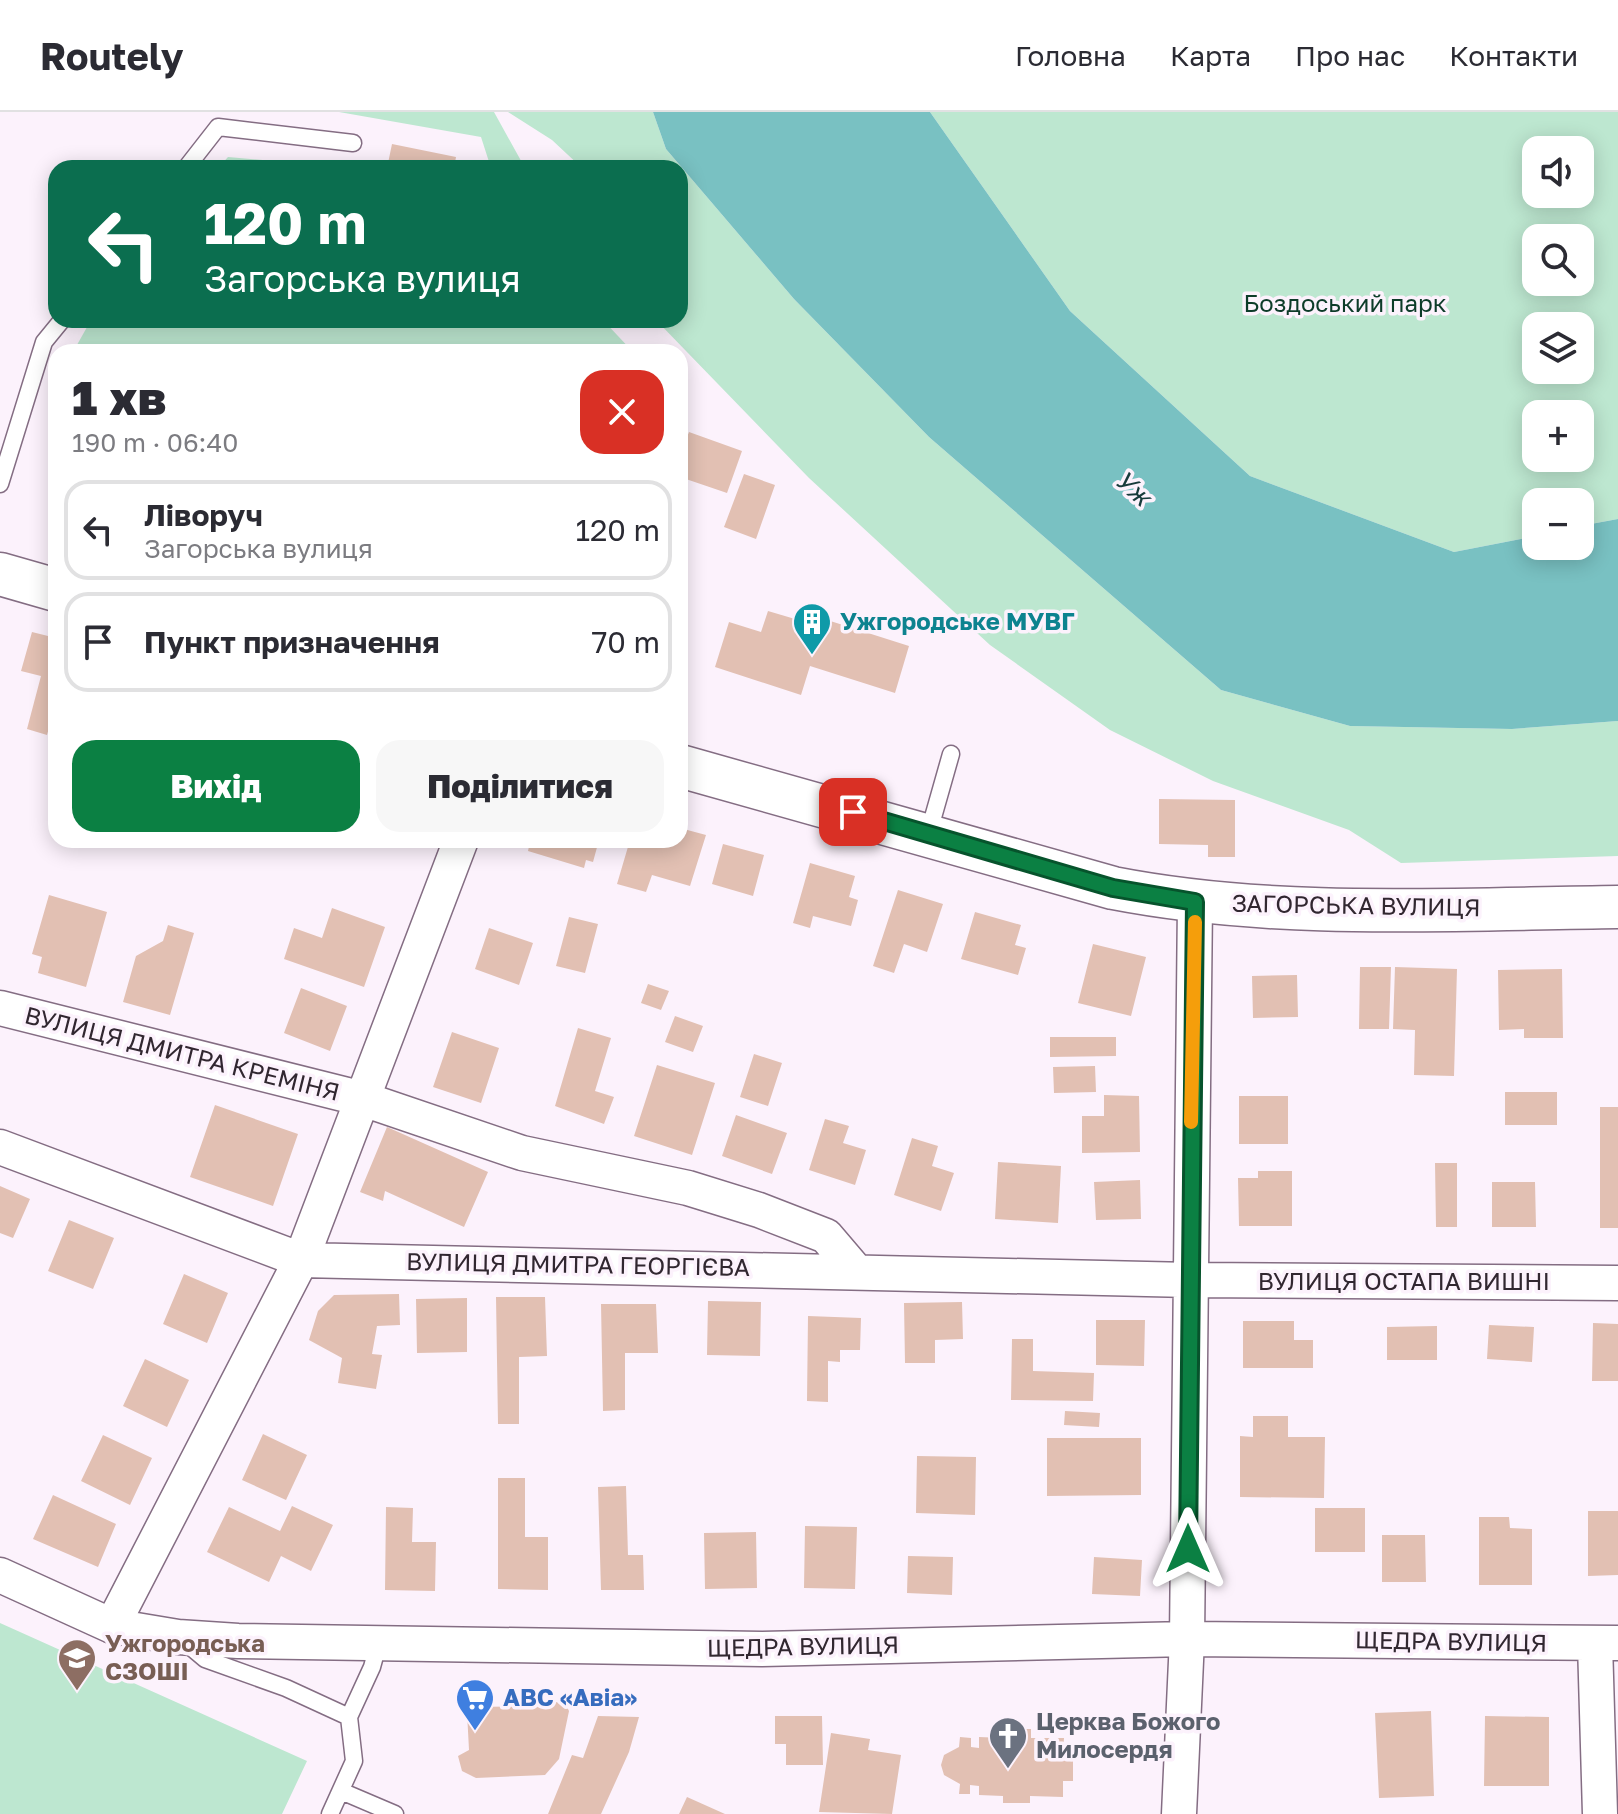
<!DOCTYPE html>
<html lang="uk">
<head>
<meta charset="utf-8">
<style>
  body { margin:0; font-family:"Golos Text",sans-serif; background:#f7f7f7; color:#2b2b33; height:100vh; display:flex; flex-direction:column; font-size:30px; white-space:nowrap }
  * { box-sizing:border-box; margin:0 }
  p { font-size:26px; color:#7c7c81 }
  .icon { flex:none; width:44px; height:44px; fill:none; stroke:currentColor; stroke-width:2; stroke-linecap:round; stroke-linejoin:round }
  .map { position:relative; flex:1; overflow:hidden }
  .panel { position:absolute; left:48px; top:232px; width:640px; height:504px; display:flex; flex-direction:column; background:#fff; border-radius:24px; box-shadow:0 4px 20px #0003 }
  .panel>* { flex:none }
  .banner { position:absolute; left:48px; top:48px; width:640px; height:168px; border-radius:24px; box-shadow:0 4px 20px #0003; background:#0b6e4f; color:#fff; overflow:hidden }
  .buttons { position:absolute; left:1522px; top:24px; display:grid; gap:16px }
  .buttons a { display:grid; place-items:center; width:72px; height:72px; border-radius:16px; background:#fff; box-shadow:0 4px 20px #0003; font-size:40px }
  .pin { position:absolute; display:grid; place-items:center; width:68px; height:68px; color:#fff; margin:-34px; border-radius:16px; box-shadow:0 4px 12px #0006 }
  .me { position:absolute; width:88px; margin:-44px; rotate:0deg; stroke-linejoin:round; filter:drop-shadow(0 0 6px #0008) }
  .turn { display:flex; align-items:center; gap:28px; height:168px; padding:0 24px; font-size:36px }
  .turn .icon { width:104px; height:104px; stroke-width:2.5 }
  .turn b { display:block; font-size:56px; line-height:68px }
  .round { display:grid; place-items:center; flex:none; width:84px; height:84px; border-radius:24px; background:#f7f7f7 }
  .headline { display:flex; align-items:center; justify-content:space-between; height:136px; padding:0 24px }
  h1 { font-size:48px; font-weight:800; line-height:60px }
  .primary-button { display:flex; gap:16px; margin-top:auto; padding:16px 24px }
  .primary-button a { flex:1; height:92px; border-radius:24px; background:#0b8043; color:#fff; font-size:32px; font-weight:800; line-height:92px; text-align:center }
  .primary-button a+a { background:#f7f7f7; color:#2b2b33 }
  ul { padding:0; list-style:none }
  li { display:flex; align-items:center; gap:24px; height:100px; margin:0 16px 12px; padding:0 8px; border:4px solid #e1e1e2; border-radius:24px }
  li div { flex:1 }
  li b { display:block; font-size:30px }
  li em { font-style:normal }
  header { display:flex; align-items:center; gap:48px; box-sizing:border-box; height:112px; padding:0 40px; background:#fff; border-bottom:2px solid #e1e1e2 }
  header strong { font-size:38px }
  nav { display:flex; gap:44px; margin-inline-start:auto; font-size:28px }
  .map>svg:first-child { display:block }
</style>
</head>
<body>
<header>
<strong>Routely</strong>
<nav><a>Головна</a><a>Карта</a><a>Про нас</a><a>Контакти</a></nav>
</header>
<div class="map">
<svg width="1618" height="1702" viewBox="0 0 1618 1702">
  <rect width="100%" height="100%" fill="#fcf2fc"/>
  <path fill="#bde7d0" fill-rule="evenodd" d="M 339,0 L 494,0 L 525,56 L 491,56 L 481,25 Z
    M 508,0 L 653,0 L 666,37 L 794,187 L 929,325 L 1221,578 L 1350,614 L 1512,617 L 1618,609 L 1618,744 L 1401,751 L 1349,718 L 1213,669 L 1110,618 L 990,533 L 809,366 L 656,208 L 680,208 L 680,56 L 582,56 L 552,28 Z
    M 930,0 L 1618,0 L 1618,407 L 1580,414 L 1580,390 L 1536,390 L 1536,424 L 1454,440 L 1250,364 L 1070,199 ZM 1536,38 L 1580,38 L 1580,82 L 1536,82 ZM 1536,126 L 1580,126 L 1580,170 L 1536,170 ZM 1536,214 L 1580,214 L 1580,258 L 1536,258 ZM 1536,302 L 1580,302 L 1580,346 L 1536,346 Z
    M 228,45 L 332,54 L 333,56 L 218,56 Z
    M 91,208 L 603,208 L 633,240 L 73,240 Z
    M 0,1511 L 307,1649 L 282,1702 L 0,1702 Z"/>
  <path fill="#79c1c2" d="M 653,0 L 930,0 L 1070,199 L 1250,364 L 1454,440 L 1536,424 L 1536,434 L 1580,434 L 1580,414 L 1618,407 L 1618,609 L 1512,617 L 1350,614 L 1221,578 L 929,325 L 794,187 L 666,37 Z"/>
  <path fill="#e2c0b3" d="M 392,32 L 456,45 L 454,56 L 387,56 Z
    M 689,320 L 742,339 L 727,381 L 680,365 L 680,343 Z
    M 744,362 L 775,373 L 756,427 L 724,415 Z
    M 768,499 L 822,515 L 824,507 L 909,534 L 895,581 L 810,554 L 801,583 L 715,555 L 729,510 L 761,520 Z
    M 32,520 L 56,526 L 56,590 L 47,623 L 27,617 L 41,564 L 21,559 Z
    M 1159,687 L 1235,688 L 1235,745 L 1208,745 L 1208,733 L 1159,732 Z
    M 680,716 L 706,723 L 690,774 L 652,763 L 646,780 L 617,772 L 630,728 L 680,728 Z
    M 525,728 L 599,728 L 593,750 L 586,748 L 584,756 L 528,739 L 530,730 Z
    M 723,732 L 764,743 L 753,784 L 712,772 Z
    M 810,751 L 855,764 L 849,785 L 858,788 L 851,814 L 813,804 L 810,816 L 793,811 Z
    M 898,778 L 943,792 L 927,840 L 904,832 L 894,861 L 873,854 Z
    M 49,783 L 107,800 L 86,875 L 38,861 L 42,845 L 32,842 Z
    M 332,796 L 385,815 L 364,875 L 284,847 L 294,816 L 322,826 Z
    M 975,800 L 1021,813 L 1015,833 L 1026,836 L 1018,863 L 961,847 Z
    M 569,805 L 598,812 L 585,861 L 556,854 Z
    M 168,813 L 194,821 L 170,903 L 123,890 L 136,844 L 163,829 Z
    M 489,816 L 533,831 L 519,873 L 475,857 Z
    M 1093,832 L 1146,845 L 1131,904 L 1078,891 Z
    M 1360,855 L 1391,855 L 1389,917 L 1359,917 Z
    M 1395,855 L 1457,857 L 1454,964 L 1414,963 L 1415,918 L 1393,917 Z
    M 1562,857 L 1563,926 L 1524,926 L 1524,917 L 1499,918 L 1498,858 Z
    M 1297,863 L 1298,905 L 1253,906 L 1252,864 Z
    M 648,872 L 669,879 L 661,898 L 641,891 Z
    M 301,876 L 347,894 L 330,939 L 284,921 Z
    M 675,904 L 703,914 L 693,940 L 665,930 Z
    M 578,916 L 611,926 L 595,979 L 614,985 L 604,1012 L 555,994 Z
    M 452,920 L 499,936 L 481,991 L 433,975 Z
    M 1050,925 L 1116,925 L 1116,944 L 1050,945 Z
    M 754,942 L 782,951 L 768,994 L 740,985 Z
    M 657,953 L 715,971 L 692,1043 L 634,1024 Z
    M 1095,954 L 1096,980 L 1054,981 L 1053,955 Z
    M 1505,980 L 1557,980 L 1557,1013 L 1505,1013 Z
    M 1104,983 L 1139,984 L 1140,1040 L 1082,1041 L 1082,1004 L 1104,1004 Z
    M 1239,984 L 1288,984 L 1288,1032 L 1239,1032 Z
    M 215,993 L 298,1022 L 273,1094 L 190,1065 Z
    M 1600,995 L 1618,995 L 1618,1116 L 1600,1116 Z
    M 736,1003 L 787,1021 L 772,1062 L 722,1044 Z
    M 825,1007 L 849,1014 L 843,1031 L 866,1038 L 855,1073 L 809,1058 Z
    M 387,1015 L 488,1060 L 464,1115 L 385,1079 L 383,1089 L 360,1080 Z
    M 912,1026 L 938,1034 L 932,1054 L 954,1061 L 941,1099 L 894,1083 Z
    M 998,1050 L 1061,1054 L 1058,1111 L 995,1107 Z
    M 1435,1051 L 1457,1051 L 1457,1115 L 1436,1115 Z
    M 1258,1059 L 1292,1059 L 1292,1114 L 1239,1114 L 1238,1066 L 1258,1066 Z
    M 1140,1068 L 1141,1107 L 1096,1108 L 1094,1070 Z
    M 1492,1070 L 1535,1070 L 1536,1115 L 1492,1115 Z
    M 0,1074 L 30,1087 L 13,1126 L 0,1121 Z
    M 69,1108 L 114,1126 L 93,1177 L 48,1159 Z
    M 184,1162 L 228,1181 L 207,1231 L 163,1212 Z
    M 399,1182 L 400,1213 L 377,1214 L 372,1242 L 382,1243 L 376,1277 L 338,1271 L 342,1246 L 309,1228 L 318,1199 L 334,1183 Z
    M 496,1185 L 545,1185 L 547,1244 L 519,1245 L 519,1312 L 498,1312 Z
    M 467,1186 L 467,1240 L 417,1241 L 416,1187 Z
    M 708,1189 L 761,1190 L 760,1244 L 707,1243 Z
    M 962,1190 L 963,1227 L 935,1228 L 935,1251 L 905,1251 L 904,1191 Z
    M 601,1192 L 656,1192 L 658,1241 L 625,1241 L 625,1298 L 603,1299 Z
    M 808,1204 L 861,1206 L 860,1238 L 840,1238 L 840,1250 L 828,1249 L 828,1290 L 807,1289 Z
    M 1096,1208 L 1145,1208 L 1144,1254 L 1096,1253 Z
    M 1243,1209 L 1294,1209 L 1294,1228 L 1313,1228 L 1313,1256 L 1243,1256 Z
    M 1593,1211 L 1618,1212 L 1618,1269 L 1592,1269 Z
    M 1489,1213 L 1534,1215 L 1532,1250 L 1487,1247 Z
    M 1437,1214 L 1437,1248 L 1387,1248 L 1387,1215 Z
    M 1012,1227 L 1033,1227 L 1033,1259 L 1094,1261 L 1093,1289 L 1011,1288 Z
    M 145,1247 L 189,1268 L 167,1315 L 123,1294 Z
    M 1065,1299 L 1100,1301 L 1099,1315 L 1064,1313 Z
    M 1253,1304 L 1288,1304 L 1288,1325 L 1325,1325 L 1324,1386 L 1240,1385 L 1240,1324 L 1253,1325 Z
    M 263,1322 L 307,1343 L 286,1388 L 242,1368 Z
    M 103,1323 L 152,1346 L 130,1393 L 81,1369 Z
    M 1047,1326 L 1141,1326 L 1141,1383 L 1047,1384 Z
    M 917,1344 L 976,1345 L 975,1403 L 916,1401 Z
    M 498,1366 L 525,1366 L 525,1425 L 548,1425 L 548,1478 L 498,1477 Z
    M 626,1374 L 628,1443 L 643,1443 L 644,1478 L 601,1478 L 598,1375 Z
    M 53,1383 L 116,1412 L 98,1455 L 33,1427 Z
    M 292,1394 L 333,1413 L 311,1459 L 281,1444 L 269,1470 L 207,1440 L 229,1395 L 280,1419 Z
    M 386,1395 L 413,1396 L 412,1430 L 436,1430 L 435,1479 L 385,1478 Z
    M 1315,1396 L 1365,1396 L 1365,1440 L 1315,1440 Z
    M 1588,1399 L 1618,1399 L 1618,1463 L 1588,1464 Z
    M 1479,1405 L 1509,1405 L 1510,1416 L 1532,1417 L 1532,1473 L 1479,1473 Z
    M 805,1414 L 857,1415 L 855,1477 L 804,1476 Z
    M 756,1420 L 757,1476 L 705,1477 L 704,1421 Z
    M 1382,1423 L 1425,1423 L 1426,1470 L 1382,1470 Z
    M 908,1444 L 953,1445 L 952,1483 L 907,1481 Z
    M 1094,1445 L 1142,1448 L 1140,1484 L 1092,1482 Z
    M 556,1590 L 565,1591 L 569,1599 L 559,1647 L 545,1663 L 476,1666 L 462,1659 L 458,1644 L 469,1638 L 467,1600 L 474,1595 L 549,1594 Z
    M 1431,1599 L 1434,1684 L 1379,1686 L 1375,1601 Z
    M 598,1604 L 639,1605 L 629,1640 L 601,1702 L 548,1702 L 572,1643 L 583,1646 Z
    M 775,1604 L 822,1604 L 823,1653 L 786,1653 L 786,1632 L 775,1632 Z
    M 1485,1604 L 1549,1605 L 1549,1674 L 1484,1674 Z
    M 1003,1617 L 1031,1617 L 1031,1626 L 1064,1626 L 1063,1639 L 1073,1639 L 1073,1669 L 1063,1669 L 1063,1685 L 1030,1684 L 1030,1691 L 1003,1691 L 1003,1684 L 979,1683 L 979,1674 L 970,1673 L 970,1682 L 959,1682 L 960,1672 L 944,1663 L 941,1653 L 944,1643 L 959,1635 L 960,1625 L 971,1626 L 971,1635 L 979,1636 L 979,1625 L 1003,1626 Z
    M 831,1621 L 870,1627 L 868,1638 L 901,1643 L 892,1702 L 819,1700 Z
    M 687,1685 L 725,1702 L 679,1702 Z"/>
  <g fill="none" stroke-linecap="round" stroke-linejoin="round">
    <g stroke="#846d83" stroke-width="19">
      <path id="service" d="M 186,56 L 218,15 L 353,31
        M 0,372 L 44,230 L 62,208
        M 928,723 L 951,642
        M 186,1531 L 205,1547 L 286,1576 L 349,1605 L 354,1649 L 330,1702
        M 349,1605 L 372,1555 L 378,1533
        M 341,1679 L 395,1702"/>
    </g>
    <g stroke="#846d83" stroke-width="37">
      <path id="minor" d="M 0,896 L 363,987 L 522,1041 L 688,1076 L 759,1098 L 826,1124 L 855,1158
        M 0,1035 L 301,1148 L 1190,1168 L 1618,1171
        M 0,1463 L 112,1514 L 178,1525 L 238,1529 L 762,1537 L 1187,1527 L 1618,1531
        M 112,1514 L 301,1148 L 461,728
        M 1595,1531 L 1600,1702
        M 1179,1702 L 1187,1527 L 1195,790"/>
    </g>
    <g stroke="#846d83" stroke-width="45">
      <path id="tertiary" d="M 0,462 L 56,478
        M 680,654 L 1113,776 C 1278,808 1450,797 1618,795"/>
    </g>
    <use href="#service" stroke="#fff" stroke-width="16"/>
    <use href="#minor" stroke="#fff" stroke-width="34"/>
    <use href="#tertiary" stroke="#fff" stroke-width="42"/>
  </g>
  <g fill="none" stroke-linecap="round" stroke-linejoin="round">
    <g stroke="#07532c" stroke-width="20">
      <path id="route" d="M 853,700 L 1113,776 L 1195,790 L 1188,1437"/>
    </g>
    <use href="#route" stroke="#0b8043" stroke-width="14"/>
    <path stroke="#f59e0b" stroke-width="14" d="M 1191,1010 L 1195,810"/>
  </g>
  <defs>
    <g id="building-pin" transform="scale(2)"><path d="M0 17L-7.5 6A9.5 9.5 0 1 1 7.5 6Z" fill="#0f9aa8" stroke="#fcf2fc"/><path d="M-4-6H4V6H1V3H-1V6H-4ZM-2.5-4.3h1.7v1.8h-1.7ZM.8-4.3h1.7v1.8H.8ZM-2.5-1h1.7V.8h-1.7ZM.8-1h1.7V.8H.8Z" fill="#fff"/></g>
    <g id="school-pin" transform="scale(2)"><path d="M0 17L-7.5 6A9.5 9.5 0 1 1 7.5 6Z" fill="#8d6e63" stroke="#fcf2fc"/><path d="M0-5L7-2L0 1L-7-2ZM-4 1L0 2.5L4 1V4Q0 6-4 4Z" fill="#fff"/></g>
    <g id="supermarket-pin" transform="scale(2)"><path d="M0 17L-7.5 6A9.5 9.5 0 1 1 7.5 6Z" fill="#3f7fe0" stroke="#fcf2fc"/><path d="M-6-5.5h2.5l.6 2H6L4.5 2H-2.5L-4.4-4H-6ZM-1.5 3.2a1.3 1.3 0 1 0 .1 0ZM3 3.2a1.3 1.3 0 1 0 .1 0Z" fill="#fff"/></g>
    <g id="church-pin" transform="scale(2)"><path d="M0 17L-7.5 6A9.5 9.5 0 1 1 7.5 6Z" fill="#6b7280" stroke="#fcf2fc"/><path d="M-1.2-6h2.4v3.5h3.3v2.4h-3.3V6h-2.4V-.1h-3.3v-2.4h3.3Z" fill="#fff"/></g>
  </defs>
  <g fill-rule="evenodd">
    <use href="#building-pin" x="812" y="510"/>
    <use href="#school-pin" x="77" y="1546"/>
    <use href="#supermarket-pin" x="475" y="1586"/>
    <use href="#church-pin" x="1008" y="1624"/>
  </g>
  <g text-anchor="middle" stroke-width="7" stroke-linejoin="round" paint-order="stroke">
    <g font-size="24" fill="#0d3c29" stroke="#fcf2fc">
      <text x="1345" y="200">Боздоський парк</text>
    </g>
    <g font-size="24" font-weight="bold" fill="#0d838f" stroke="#fcf2fc" text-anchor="start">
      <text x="840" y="518">Ужгородське МУВГ</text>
    </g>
    <g font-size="24" fill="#312730" stroke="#fcf2fc">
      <text transform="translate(1356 794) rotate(1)" y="8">ЗАГОРСЬКА ВУЛИЦЯ</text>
      <text transform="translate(182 942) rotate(14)" y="8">ВУЛИЦЯ ДМИТРА КРЕМІНЯ</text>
      <text transform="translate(578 1153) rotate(1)" y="8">ВУЛИЦЯ ДМИТРА ГЕОРГІЄВА</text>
      <text x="1404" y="1178">ВУЛИЦЯ ОСТАПА ВИШНІ</text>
      <text transform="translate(1451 1530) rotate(1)" y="8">ЩЕДРА ВУЛИЦЯ</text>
      <text transform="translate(803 1535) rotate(-1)" y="8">ЩЕДРА ВУЛИЦЯ</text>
    </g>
    <g font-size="24" font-weight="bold" fill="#785e54" stroke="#fcf2fc" text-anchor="start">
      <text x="105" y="1540">Ужгородська<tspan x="105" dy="28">СЗОШІ</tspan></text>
    </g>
    <g font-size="24" font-weight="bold" fill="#366cbe" stroke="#fcf2fc" text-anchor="start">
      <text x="503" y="1594">ABC «Авіа»</text>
    </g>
    <g font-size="24" font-weight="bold" fill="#5b616d" stroke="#fcf2fc" text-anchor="start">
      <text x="1036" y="1618">Церква Божого<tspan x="1036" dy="28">Милосердя</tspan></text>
    </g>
    <g font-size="26" font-style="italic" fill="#173b3b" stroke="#fcf2fc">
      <text transform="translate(1133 376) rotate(42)" y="9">Уж</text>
    </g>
  </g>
</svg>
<div class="buttons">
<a><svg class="icon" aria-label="sound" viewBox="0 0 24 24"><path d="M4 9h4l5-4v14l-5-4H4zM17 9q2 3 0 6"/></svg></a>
<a><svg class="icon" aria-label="search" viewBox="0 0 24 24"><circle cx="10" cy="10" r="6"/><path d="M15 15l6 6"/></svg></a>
<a><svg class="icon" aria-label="layers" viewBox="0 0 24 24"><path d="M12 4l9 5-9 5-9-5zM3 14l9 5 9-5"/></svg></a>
<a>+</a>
<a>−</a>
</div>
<div class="pin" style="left:853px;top:700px;background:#d93025"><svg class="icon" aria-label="arrive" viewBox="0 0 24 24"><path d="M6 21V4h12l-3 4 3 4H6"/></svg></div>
<svg class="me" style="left:1188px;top:1437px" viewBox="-20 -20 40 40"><path d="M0-17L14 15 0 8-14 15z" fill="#0b8043" stroke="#fff" stroke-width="4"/></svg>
<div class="banner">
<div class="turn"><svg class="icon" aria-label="left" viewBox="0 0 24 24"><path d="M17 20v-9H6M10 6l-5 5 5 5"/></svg><div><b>120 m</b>Загорська вулиця</div></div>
</div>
<section class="panel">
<div class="headline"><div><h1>1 хв</h1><p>190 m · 06:40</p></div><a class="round" style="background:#d93025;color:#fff"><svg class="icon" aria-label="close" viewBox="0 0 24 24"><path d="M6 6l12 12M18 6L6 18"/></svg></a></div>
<ul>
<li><svg class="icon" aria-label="left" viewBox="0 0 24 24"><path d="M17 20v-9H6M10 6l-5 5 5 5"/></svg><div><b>Ліворуч</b><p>Загорська вулиця</p></div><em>120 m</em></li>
<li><svg class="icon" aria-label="arrive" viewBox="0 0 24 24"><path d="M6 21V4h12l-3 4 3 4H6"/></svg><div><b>Пункт призначення</b></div><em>70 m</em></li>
</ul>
<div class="primary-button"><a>Вихід</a><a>Поділитися</a></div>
</section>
</div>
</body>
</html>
